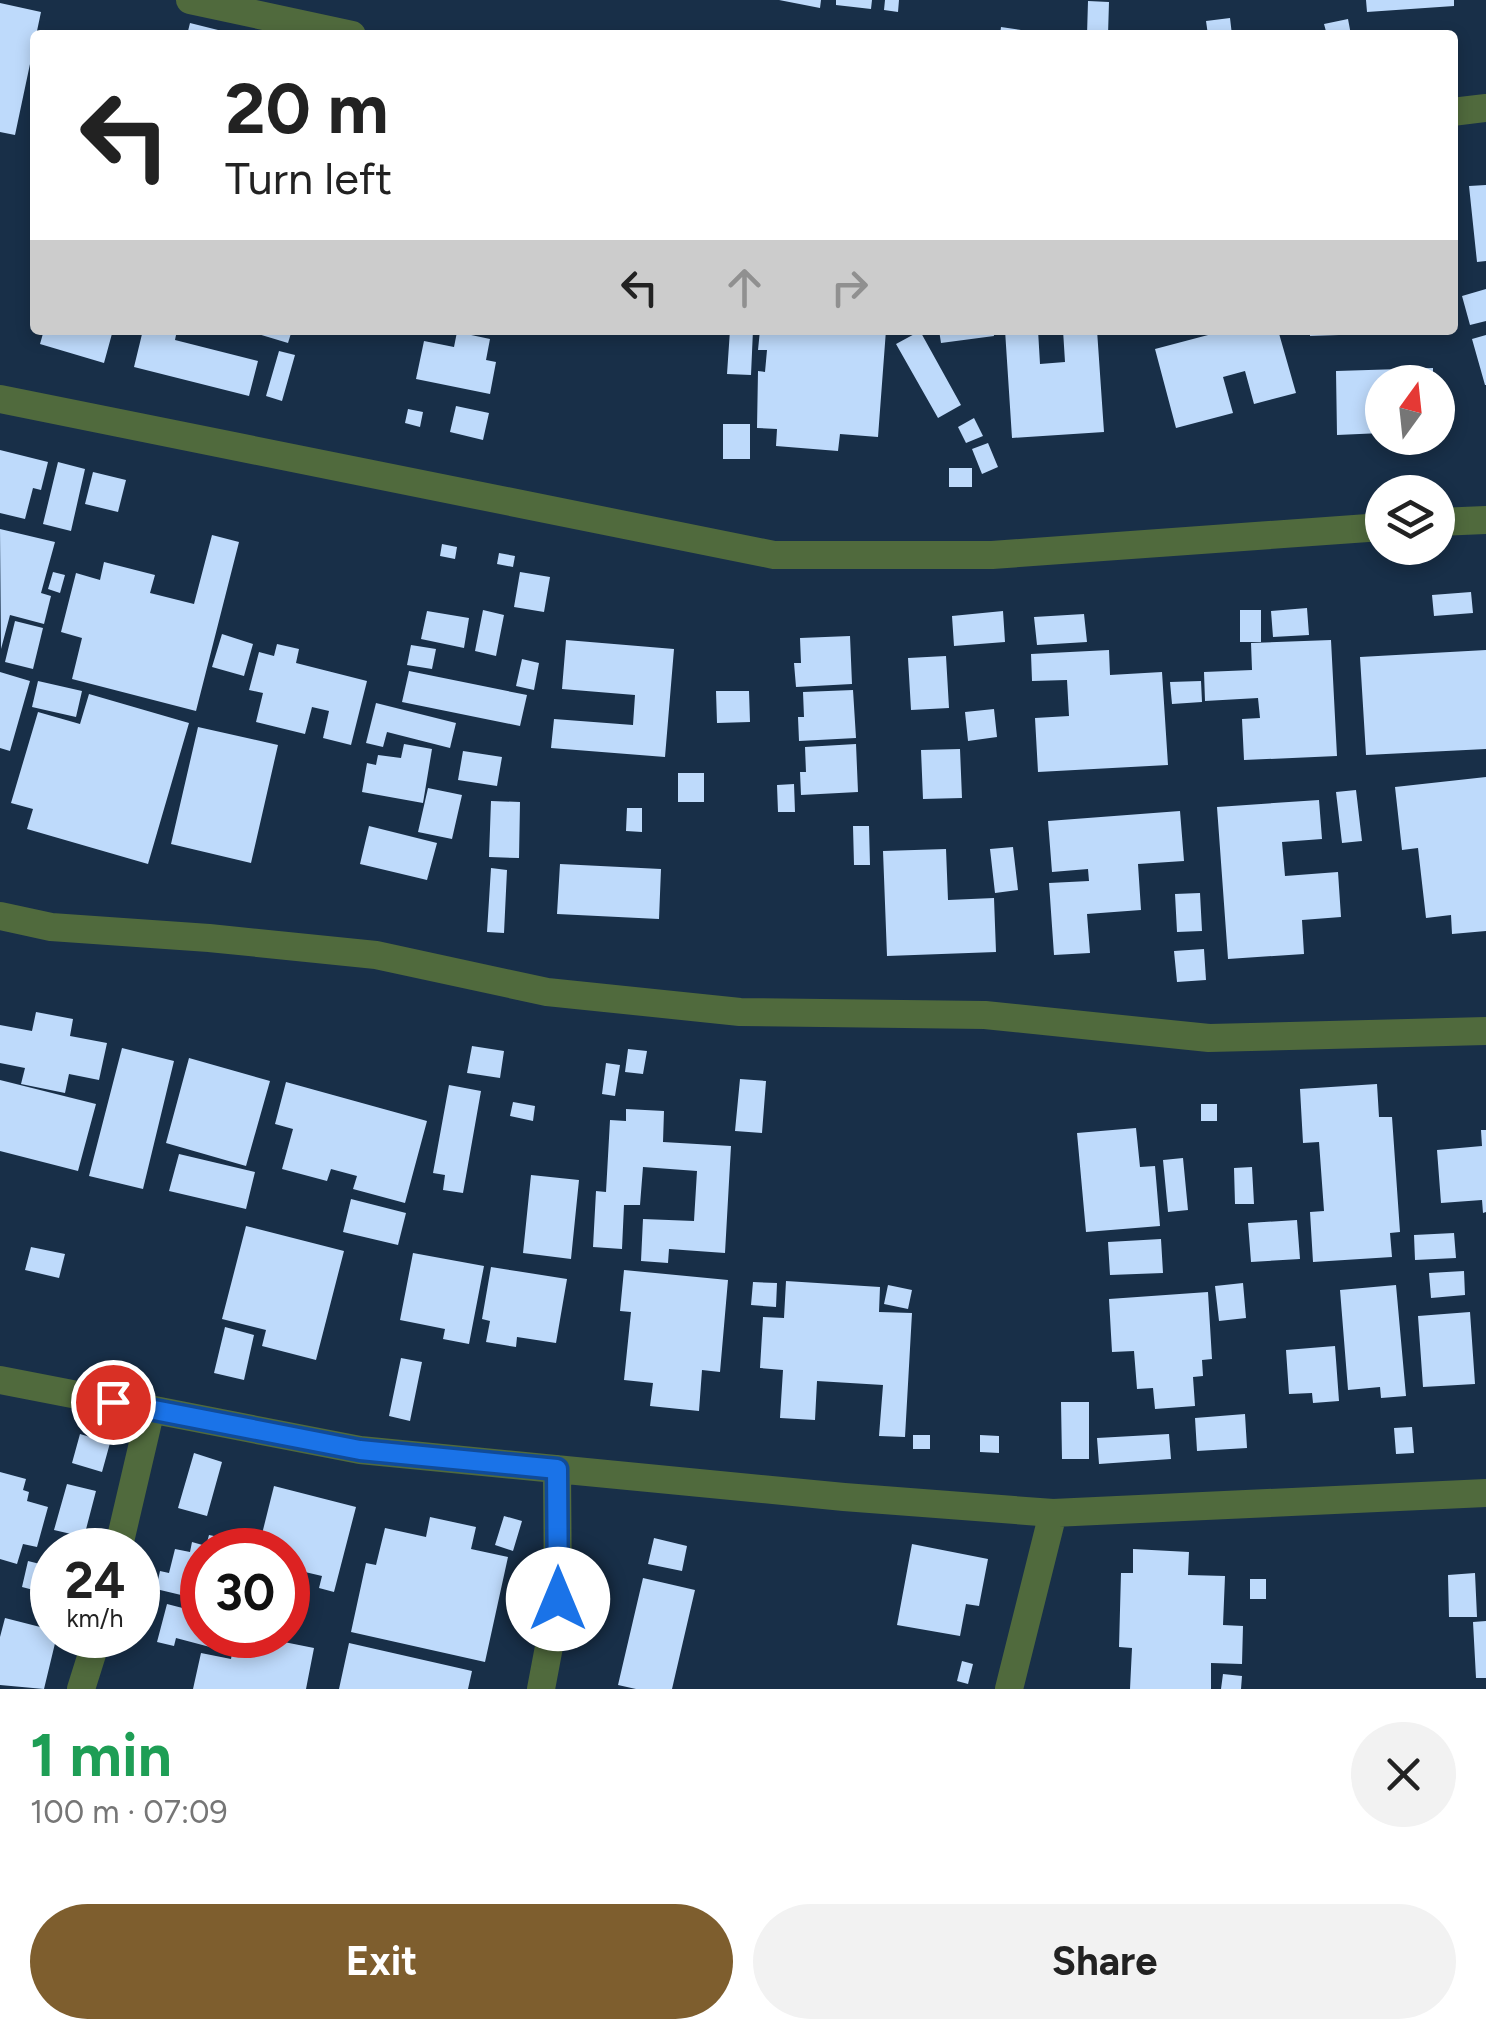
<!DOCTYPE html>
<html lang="en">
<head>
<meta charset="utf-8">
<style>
  body { margin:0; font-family:Figtree,sans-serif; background:#f2f2f2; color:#222; height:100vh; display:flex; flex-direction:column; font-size:38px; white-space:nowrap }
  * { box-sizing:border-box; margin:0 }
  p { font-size:32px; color:#767676 }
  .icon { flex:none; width:55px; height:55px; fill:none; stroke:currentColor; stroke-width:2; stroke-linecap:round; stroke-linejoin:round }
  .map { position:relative; height:1689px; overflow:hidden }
  .panel { display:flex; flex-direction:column; background:#fff; flex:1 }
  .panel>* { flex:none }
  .top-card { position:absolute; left:30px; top:30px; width:1428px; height:305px; border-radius:10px; box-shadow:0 5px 15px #0003; background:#fff; color:#222; overflow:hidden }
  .needle { width:65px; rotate:15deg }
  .tools { position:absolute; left:1365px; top:365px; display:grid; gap:20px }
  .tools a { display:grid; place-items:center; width:90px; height:90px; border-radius:50%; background:#fff; box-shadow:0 5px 15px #0003; font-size:50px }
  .speed { position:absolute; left:30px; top:1528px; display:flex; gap:20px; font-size:50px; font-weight:700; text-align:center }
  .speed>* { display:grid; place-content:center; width:130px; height:130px; border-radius:50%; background:#fff; box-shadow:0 5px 15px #0003; line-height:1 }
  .speed small { font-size:25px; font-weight:400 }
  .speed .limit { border:15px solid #d22; background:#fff; color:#111 }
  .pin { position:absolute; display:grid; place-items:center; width:85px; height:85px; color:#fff; margin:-42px; border:5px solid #fff; border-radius:50%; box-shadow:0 2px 10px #0007 }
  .me { position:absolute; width:110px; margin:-55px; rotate:0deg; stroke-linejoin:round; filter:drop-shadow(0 0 8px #0008) }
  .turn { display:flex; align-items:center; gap:35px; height:210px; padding:0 30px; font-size:45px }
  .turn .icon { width:130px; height:130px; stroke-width:2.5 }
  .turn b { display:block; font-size:70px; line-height:85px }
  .lanes { display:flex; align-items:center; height:95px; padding:0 30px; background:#0003; justify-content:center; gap:50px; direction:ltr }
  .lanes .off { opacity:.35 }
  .round { display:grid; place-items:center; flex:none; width:105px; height:105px; border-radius:52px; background:#f2f2f2 }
  .summary { display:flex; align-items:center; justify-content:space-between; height:170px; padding:0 30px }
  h1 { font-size:60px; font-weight:700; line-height:75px; color:#1e9e55 }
  .action { display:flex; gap:20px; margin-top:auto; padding:20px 30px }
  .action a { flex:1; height:115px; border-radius:60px; background:#7e5e2e; color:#fff; font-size:40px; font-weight:700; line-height:115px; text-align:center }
  .action a+a { background:#f2f2f2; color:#222 }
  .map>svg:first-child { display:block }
</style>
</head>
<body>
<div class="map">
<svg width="1486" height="1689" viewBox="0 0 1486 1689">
  <rect width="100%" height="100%" fill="#182f48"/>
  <path fill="#bedafb" d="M 779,0 L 821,0 L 820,8 Z
    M 836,0 L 872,0 L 871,9 L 836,5 Z
    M 885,0 L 899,0 L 898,12 L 884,10 Z
    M 1366,0 L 1454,0 L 1454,6 L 1367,12 Z
    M 1088,1 L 1109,2 L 1108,35 L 1087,35 Z
    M 0,3 L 41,12 L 15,135 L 0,132 Z
    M 1230,18 L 1232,35 L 1208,35 L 1206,21 Z
    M 1348,19 L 1351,35 L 1327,35 L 1324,24 Z
    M 190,23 L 226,32 L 226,35 L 187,35 Z
    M 1001,27 L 1041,33 L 1041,35 L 1000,35 Z
    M 1486,185 L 1486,261 L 1477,262 L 1469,186 Z
    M 1486,289 L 1486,321 L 1470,325 L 1462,296 Z
    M 44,330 L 113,330 L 104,363 L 40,344 Z
    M 143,330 L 177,330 L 175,340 L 258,361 L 249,396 L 134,367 Z
    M 245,330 L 292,330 L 288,343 Z
    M 730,330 L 753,330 L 751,375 L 727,374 Z
    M 760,330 L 886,330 L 878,437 L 840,434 L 838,451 L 776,446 L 777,429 L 757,428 L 758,371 L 765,372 L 767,350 L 758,350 Z
    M 939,330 L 993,330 L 994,336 L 941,343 Z
    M 1005,330 L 1038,330 L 1040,364 L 1065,362 L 1063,330 L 1097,330 L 1104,432 L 1012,438 Z
    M 1227,330 L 1278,330 L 1296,393 L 1254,404 L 1245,371 L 1223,377 L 1233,413 L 1176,428 L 1155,349 Z
    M 1310,330 L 1397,330 L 1397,333 L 1310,336 Z
    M 920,331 L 961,405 L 938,418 L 896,344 Z
    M 457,332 L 490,339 L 486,360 L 496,362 L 490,394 L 416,379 L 424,341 L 454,347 Z
    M 1486,335 L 1486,385 L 1485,385 L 1472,339 Z
    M 279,351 L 295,355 L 282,401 L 266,396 Z
    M 1433,368 L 1433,382 L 1382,382 L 1382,433 L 1337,435 L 1336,371 Z
    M 456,406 L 489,413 L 483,440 L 450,432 Z
    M 408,409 L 423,412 L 420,427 L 405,423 Z
    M 974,418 L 983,436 L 966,443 L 958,427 Z
    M 723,424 L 750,424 L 750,459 L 723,459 Z
    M 988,443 L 998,467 L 982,474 L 972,449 Z
    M 0,450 L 48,462 L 41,490 L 33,488 L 25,519 L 0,513 Z
    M 58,462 L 85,469 L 71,531 L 43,524 Z
    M 949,468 L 972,468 L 972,487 L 949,487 Z
    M 93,472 L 126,480 L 118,512 L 85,504 Z
    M 0,529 L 55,542 L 41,593 L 51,596 L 44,624 L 10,615 L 1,649 Z
    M 212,535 L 239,542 L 196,711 L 72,679 L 82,638 L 61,632 L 76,573 L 100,580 L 104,562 L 155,575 L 150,593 L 194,604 Z
    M 442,544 L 457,547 L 455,559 L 440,556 Z
    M 499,553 L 515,556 L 513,567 L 497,564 Z
    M 53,572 L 65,575 L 60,593 L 48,589 Z
    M 520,572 L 550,577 L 544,612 L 514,607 Z
    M 1471,592 L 1473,613 L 1434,616 L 1432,595 Z
    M 1307,608 L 1309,635 L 1273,637 L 1271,611 Z
    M 483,610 L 504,615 L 496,656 L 475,651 Z
    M 1240,610 L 1261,610 L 1261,642 L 1240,642 Z
    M 427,611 L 469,618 L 464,648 L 421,639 Z
    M 1003,611 L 1005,642 L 954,646 L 952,616 Z
    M 1084,614 L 1087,642 L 1037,645 L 1034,617 Z
    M 15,621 L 43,628 L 33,669 L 5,662 Z
    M 222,634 L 253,644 L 244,676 L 212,667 Z
    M 850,636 L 852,684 L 796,687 L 794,663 L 801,663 L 800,638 Z
    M 566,640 L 674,649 L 665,757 L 551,748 L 554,719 L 633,725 L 635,695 L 562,689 Z
    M 1331,640 L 1337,756 L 1244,760 L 1242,719 L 1260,718 L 1258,698 L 1205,701 L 1204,672 L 1252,670 L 1251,643 Z
    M 277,644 L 299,649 L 296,663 L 367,681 L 351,745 L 323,738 L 329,711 L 312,707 L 305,734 L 256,722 L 263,693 L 249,690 L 259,652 L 274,656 Z
    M 411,645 L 436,649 L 432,669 L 407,665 Z
    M 1109,650 L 1110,675 L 1162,672 L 1168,765 L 1038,772 L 1035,718 L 1069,716 L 1067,680 L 1032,681 L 1031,654 Z
    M 1486,650 L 1486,749 L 1366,755 L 1360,657 Z
    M 946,656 L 949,708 L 911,710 L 908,658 Z
    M 522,659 L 539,663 L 534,690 L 516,686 Z
    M 409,671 L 527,695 L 520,726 L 402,702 Z
    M 0,672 L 30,681 L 10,751 L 0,748 Z
    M 38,681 L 82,691 L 76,717 L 32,707 Z
    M 1201,681 L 1202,702 L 1172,704 L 1170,682 Z
    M 853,690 L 856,738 L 799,741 L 798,717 L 804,717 L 803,692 Z
    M 716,691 L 749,691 L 750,722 L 717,723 Z
    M 89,694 L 189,723 L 148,864 L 27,829 L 33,809 L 11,803 L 38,712 L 80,724 Z
    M 376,703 L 456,723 L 450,748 L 387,732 L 383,747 L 366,743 Z
    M 994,709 L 997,737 L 968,741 L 965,712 Z
    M 198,727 L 278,745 L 251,863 L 171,844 Z
    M 404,744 L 432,749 L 423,803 L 362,792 L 367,763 L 376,765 L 378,755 L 401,758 Z
    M 856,744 L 858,792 L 801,795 L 800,772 L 806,772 L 805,747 Z
    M 960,749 L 962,798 L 923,799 L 921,750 Z
    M 463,751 L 502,757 L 497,786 L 458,780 Z
    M 678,773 L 704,773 L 704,802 L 678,802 Z
    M 1486,777 L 1486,931 L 1452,934 L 1451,915 L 1426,918 L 1418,848 L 1402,850 L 1395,787 Z
    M 794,784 L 795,812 L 778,812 L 777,785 Z
    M 428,788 L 462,795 L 452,839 L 418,832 Z
    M 1356,790 L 1362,841 L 1342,843 L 1336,792 Z
    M 1319,800 L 1322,839 L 1282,842 L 1285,876 L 1338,872 L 1341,917 L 1302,920 L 1304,954 L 1228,959 L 1217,807 Z
    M 491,801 L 520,802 L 519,858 L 489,857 Z
    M 627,808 L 642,808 L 642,832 L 626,831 Z
    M 1180,811 L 1184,861 L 1138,864 L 1141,910 L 1087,914 L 1090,953 L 1054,955 L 1049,883 L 1089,881 L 1088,869 L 1052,872 L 1048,821 Z
    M 369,826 L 437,843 L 427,880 L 360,864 Z
    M 853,826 L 869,826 L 870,865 L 854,865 Z
    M 1013,847 L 1018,890 L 995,893 L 990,849 Z
    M 946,849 L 948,900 L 994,898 L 996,952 L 887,956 L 883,851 Z
    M 560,864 L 661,869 L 659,919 L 557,914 Z
    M 491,868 L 507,870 L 504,933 L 487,932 Z
    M 1200,893 L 1202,931 L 1177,932 L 1175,894 Z
    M 1204,949 L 1206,980 L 1177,982 L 1174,951 Z
    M 36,1012 L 73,1019 L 70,1036 L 107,1043 L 99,1080 L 69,1074 L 65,1093 L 21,1084 L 25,1068 L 0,1063 L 0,1025 L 32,1031 Z
    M 472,1046 L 504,1051 L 500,1078 L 467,1073 Z
    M 122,1048 L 174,1061 L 143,1189 L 89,1176 Z
    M 628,1049 L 647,1051 L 643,1074 L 625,1072 Z
    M 189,1058 L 270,1081 L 246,1166 L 166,1143 Z
    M 606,1063 L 620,1065 L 615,1096 L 602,1094 Z
    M 740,1079 L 766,1081 L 762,1133 L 735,1131 Z
    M 0,1080 L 96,1104 L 78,1171 L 0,1151 Z
    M 286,1082 L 427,1121 L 405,1203 L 353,1189 L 357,1176 L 331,1169 L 327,1181 L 282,1169 L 293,1129 L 275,1124 Z
    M 1377,1084 L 1379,1117 L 1392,1117 L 1400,1232 L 1390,1233 L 1392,1257 L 1313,1262 L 1310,1212 L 1324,1211 L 1319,1142 L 1303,1143 L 1300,1089 Z
    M 449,1085 L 481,1091 L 463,1193 L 443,1190 L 445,1175 L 433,1173 Z
    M 513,1102 L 535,1106 L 533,1121 L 510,1116 Z
    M 1201,1104 L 1217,1104 L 1217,1121 L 1201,1121 Z
    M 626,1109 L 664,1111 L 663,1142 L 731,1146 L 725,1253 L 669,1249 L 668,1263 L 641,1261 L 643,1219 L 694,1221 L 697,1171 L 643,1167 L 640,1205 L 624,1205 L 622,1249 L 593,1247 L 596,1191 L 606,1192 L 610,1120 L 626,1121 Z
    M 1136,1128 L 1140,1167 L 1155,1166 L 1160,1226 L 1086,1232 L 1077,1133 Z
    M 1481,1130 L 1486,1130 L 1486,1212 L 1483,1213 L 1482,1200 L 1441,1203 L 1437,1150 L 1482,1146 Z
    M 179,1154 L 255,1172 L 246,1209 L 169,1191 Z
    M 1183,1158 L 1188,1210 L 1168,1212 L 1163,1160 Z
    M 1252,1167 L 1254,1204 L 1235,1204 L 1234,1168 Z
    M 531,1175 L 579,1180 L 571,1259 L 523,1253 Z
    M 351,1199 L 406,1213 L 398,1245 L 343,1232 Z
    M 1297,1220 L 1300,1259 L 1251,1262 L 1248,1223 Z
    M 246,1226 L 344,1251 L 316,1360 L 262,1346 L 266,1330 L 222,1319 Z
    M 1454,1233 L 1456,1258 L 1415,1260 L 1414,1235 Z
    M 1161,1239 L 1163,1273 L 1110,1275 L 1108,1242 Z
    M 31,1247 L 65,1254 L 59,1278 L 25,1270 Z
    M 413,1253 L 484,1266 L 469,1344 L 443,1339 L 445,1329 L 400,1320 Z
    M 491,1267 L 567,1279 L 556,1343 L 517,1337 L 516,1347 L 486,1342 L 490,1321 L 482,1319 Z
    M 624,1270 L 728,1280 L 720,1372 L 702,1370 L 699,1411 L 650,1406 L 653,1383 L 624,1380 L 631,1312 L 620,1311 Z
    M 1464,1271 L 1465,1295 L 1431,1298 L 1429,1273 Z
    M 786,1281 L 880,1287 L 879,1312 L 912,1313 L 905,1437 L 879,1436 L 883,1385 L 817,1381 L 815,1420 L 780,1418 L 783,1370 L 760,1368 L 763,1317 L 784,1318 Z
    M 753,1282 L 777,1283 L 776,1307 L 751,1305 Z
    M 1243,1283 L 1246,1318 L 1219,1321 L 1215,1286 Z
    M 888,1285 L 912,1290 L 908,1309 L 884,1304 Z
    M 1396,1285 L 1406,1396 L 1381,1398 L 1380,1387 L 1348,1390 L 1340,1290 Z
    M 1208,1292 L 1212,1359 L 1202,1360 L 1203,1376 L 1193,1377 L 1195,1406 L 1155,1409 L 1153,1388 L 1137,1389 L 1134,1351 L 1112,1352 L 1109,1299 Z
    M 1470,1312 L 1475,1384 L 1423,1387 L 1418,1316 Z
    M 225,1327 L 254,1335 L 244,1380 L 214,1373 Z
    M 1335,1346 L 1339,1401 L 1313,1403 L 1312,1393 L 1289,1394 L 1286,1350 Z
    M 401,1358 L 422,1362 L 410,1421 L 389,1416 Z
    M 1061,1402 L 1089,1402 L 1089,1459 L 1062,1459 Z
    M 1245,1414 L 1247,1448 L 1197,1451 L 1195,1418 Z
    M 1412,1427 L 1414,1453 L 1396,1454 L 1394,1428 Z
    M 80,1434 L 110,1443 L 102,1472 L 72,1463 Z
    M 1169,1434 L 1171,1459 L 1099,1464 L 1097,1438 Z
    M 913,1435 L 930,1435 L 930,1449 L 913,1449 Z
    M 980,1435 L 999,1436 L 999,1453 L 980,1452 Z
    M 194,1453 L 222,1462 L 207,1516 L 178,1508 Z
    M 0,1472 L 26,1479 L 23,1490 L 29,1492 L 27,1501 L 48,1507 L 37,1547 L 23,1544 L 17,1564 L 0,1559 Z
    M 67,1484 L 96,1491 L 84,1537 L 54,1530 Z
    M 274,1486 L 356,1507 L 334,1592 L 319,1588 L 322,1576 L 288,1568 L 288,1550 L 258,1550 Z
    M 504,1516 L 522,1521 L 513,1551 L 495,1545 Z
    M 430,1517 L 476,1527 L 471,1549 L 508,1557 L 485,1662 L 351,1632 L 366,1563 L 376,1565 L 385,1528 L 426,1537 Z
    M 209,1535 L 234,1540 L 232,1550 L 202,1550 L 202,1600 L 156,1589 L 160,1571 L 169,1573 L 175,1549 L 190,1552 L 192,1542 L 206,1546 Z
    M 654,1538 L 687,1546 L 682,1571 L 648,1564 Z
    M 912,1544 L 988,1559 L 979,1606 L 966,1604 L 960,1636 L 897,1625 Z
    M 1133,1549 L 1189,1552 L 1188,1575 L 1225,1576 L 1223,1625 L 1243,1626 L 1242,1664 L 1211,1663 L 1211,1689 L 1130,1689 L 1132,1648 L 1119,1647 L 1121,1573 L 1133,1573 Z
    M 28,1561 L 52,1567 L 52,1616 L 40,1613 L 45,1593 L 22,1587 Z
    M 1475,1573 L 1477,1617 L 1449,1617 L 1448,1575 Z
    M 643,1578 L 695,1590 L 672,1689 L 636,1689 L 618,1685 Z
    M 1250,1579 L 1266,1579 L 1266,1599 L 1250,1599 Z
    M 167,1604 L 202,1613 L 202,1635 L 213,1635 L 210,1647 L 176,1638 L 174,1646 L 157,1642 Z
    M 5,1618 L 52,1630 L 52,1635 L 57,1635 L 44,1689 L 0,1685 L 0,1637 Z
    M 1486,1621 L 1486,1678 L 1476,1678 L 1473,1622 Z
    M 249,1635 L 314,1648 L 306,1689 L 193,1689 L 201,1653 L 231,1659 L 234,1643 L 247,1646 Z
    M 349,1643 L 472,1671 L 468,1689 L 339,1689 Z
    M 962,1661 L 973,1664 L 968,1684 L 957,1681 Z
    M 1223,1674 L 1242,1676 L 1241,1689 L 1221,1689 Z"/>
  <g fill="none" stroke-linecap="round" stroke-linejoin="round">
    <path stroke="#506a3d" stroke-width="28" d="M 190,0 L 352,35
      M 1452,112 L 1486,108
      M 0,399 L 774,555 L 992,555 L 1382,527
      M 1438,522 L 1486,520
      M 0,916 L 51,927 L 209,938 L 376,955 L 547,992 L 740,1012 L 985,1015 L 1209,1038 L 1486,1031
      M 0,1380 L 360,1450 L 844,1497 L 1053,1513 L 1486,1493
      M 118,1550 L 151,1409
      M 81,1689 L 98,1635
      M 541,1689 L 558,1599 L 557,1469
      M 1009,1689 L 1053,1513"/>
  </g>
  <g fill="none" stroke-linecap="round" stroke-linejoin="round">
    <g stroke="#114b97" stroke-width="25">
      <path id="route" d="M 113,1402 L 360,1450 L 557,1469 L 558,1599"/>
    </g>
    <use href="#route" stroke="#1a73e8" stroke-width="18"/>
  </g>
</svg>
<div class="tools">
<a><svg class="needle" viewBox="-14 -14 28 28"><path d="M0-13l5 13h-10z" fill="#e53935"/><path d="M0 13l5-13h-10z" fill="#767676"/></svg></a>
<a><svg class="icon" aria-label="layers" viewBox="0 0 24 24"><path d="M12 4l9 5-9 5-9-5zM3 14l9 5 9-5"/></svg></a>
</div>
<div class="speed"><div>24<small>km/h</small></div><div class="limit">30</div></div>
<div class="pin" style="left:113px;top:1402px;background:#d93025"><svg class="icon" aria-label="arrive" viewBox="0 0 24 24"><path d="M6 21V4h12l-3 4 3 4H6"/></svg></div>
<svg class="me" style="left:558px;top:1599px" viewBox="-20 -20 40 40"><circle r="19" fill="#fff"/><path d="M0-13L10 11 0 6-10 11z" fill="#1a73e8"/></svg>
<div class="top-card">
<div class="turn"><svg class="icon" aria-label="left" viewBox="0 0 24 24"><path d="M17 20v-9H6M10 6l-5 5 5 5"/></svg><div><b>20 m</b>Turn left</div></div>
<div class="lanes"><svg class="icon" aria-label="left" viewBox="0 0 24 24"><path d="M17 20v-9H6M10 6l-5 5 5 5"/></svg><svg class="icon off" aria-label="ahead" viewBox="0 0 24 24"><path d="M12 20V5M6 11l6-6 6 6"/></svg><svg class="icon off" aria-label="right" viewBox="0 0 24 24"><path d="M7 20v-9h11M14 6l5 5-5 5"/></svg></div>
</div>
</div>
<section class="panel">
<div class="summary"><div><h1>1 min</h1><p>100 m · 07:09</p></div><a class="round"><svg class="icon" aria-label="close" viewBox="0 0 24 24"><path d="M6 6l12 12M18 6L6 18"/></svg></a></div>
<div class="action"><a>Exit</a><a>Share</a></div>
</section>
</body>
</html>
